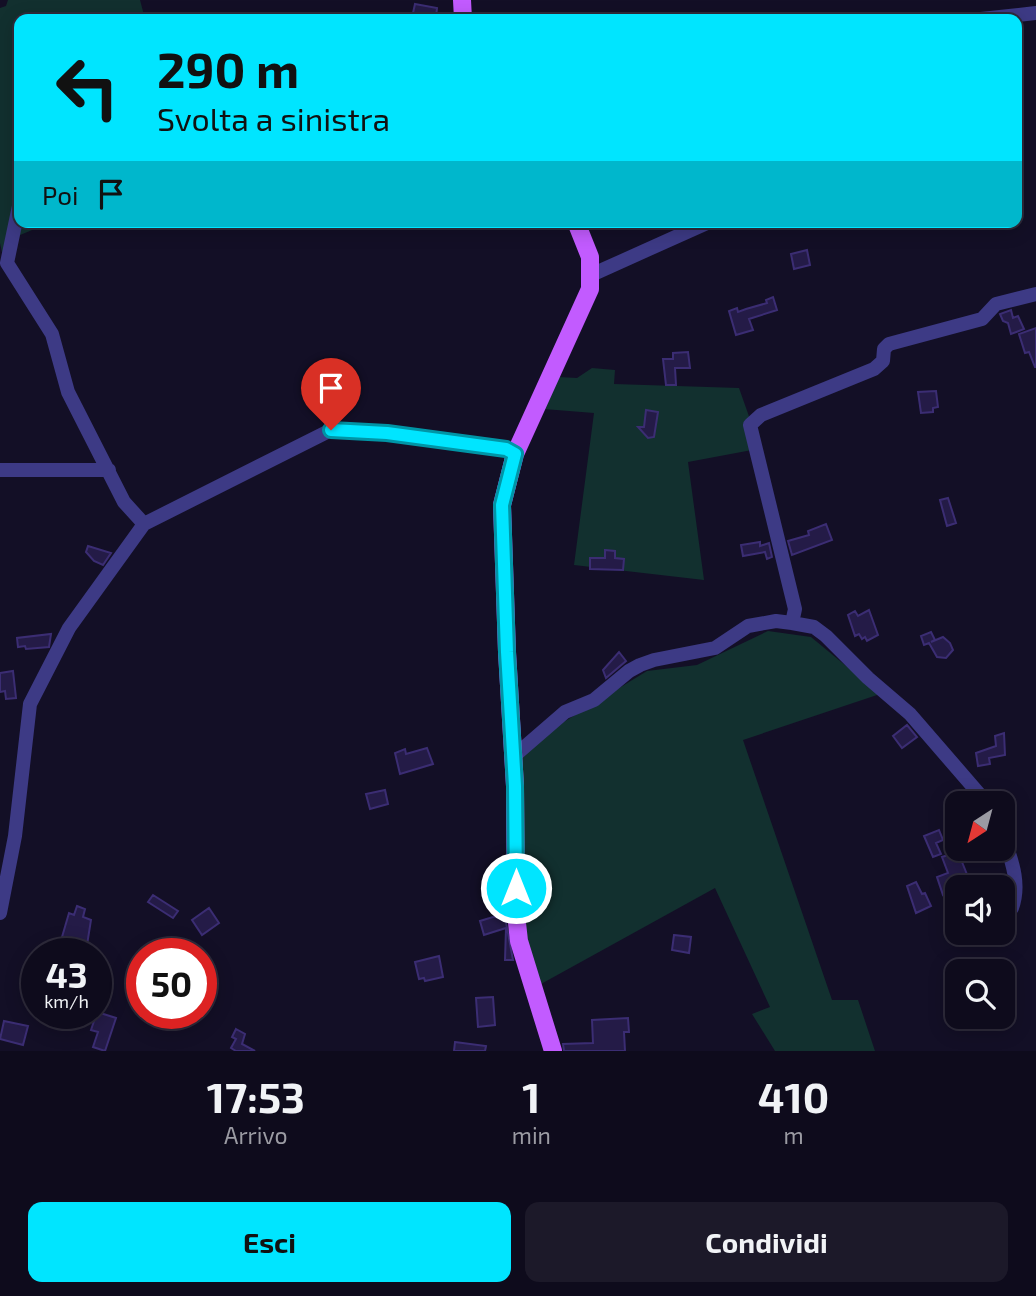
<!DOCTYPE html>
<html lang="it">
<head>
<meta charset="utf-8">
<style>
  body { margin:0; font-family:"Exo 2",sans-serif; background:#1c1929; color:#f1f3f6; height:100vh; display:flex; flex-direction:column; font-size:26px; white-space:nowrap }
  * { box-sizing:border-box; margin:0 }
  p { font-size:23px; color:#9b9ba3 }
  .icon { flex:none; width:38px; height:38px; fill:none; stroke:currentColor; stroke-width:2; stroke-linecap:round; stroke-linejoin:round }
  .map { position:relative; height:1051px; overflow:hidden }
  .side { display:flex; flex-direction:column; background:#0e0b1c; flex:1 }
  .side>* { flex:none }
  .top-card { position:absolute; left:14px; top:14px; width:1008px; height:214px; border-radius:14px; box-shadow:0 4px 18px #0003,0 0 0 2px #2e2b3b; background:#00e5ff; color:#111; overflow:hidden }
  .needle { width:46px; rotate:216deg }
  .buttons { position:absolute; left:945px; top:791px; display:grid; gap:14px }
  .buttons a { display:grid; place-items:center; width:70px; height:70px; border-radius:14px; background:#0e0b1c; box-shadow:0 4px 18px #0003,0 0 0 2px #2e2b3b; font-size:35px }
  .speed { position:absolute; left:21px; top:938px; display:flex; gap:14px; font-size:35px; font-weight:700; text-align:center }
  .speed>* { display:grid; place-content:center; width:91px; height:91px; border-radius:50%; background:#0e0b1c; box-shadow:0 4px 18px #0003,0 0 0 2px #2e2b3b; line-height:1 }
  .speed small { font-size:18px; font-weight:400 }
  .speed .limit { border:10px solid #d22; background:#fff; color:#111 }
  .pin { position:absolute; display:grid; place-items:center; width:60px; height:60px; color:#fff; margin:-72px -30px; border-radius:50% 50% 50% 0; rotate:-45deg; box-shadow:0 0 7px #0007 }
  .pin .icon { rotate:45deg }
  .me { position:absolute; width:77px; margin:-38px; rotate:0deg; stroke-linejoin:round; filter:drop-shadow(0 0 5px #0008) }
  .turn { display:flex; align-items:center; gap:24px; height:147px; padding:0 28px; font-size:32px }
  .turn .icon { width:91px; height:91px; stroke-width:2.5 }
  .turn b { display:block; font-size:49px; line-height:60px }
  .then { display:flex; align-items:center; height:66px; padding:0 28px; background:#0003; gap:14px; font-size:26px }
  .eta { display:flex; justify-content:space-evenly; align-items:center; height:119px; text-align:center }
  .eta b { font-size:42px; font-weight:700; line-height:49px }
  .button { display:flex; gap:14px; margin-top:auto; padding:14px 28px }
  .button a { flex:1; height:80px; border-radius:14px; background:#00e5ff; color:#111; font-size:28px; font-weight:700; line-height:80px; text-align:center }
  .button a+a { background:#1c1929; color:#f1f3f6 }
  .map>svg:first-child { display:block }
</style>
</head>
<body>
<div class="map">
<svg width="1036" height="1051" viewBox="0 0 1036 1051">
  <rect width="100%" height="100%" fill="#130f26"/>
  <path fill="#12302f" d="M 8,0 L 140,0 L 145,19 L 19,19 L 19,222 L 45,222 L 44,225 L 13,238 L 3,257 L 0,243 L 0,8 L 6,6 Z
    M 592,368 L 615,370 L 614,384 L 739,388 L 751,422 L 752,450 L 688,462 L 704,580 L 574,565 L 594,413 L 544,409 L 558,377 L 577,378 Z
    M 768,631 L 811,637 L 880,694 L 743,740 L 832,1000 L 858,1000 L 875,1051 L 775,1051 L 752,1014 L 770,1007 L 715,888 L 541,984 L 523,927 L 521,756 L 549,731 L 647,671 L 697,665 Z"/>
  <path fill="#241b47" stroke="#3b2d73" stroke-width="2" d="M 415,4 L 437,8 L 436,17 L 413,13 Z
    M 807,250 L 810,265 L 794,269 L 791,254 Z
    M 773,297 L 777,310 L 749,319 L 753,330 L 736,335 L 729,311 L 737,308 L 738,312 L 746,309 L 767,303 L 766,300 Z
    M 1011,310 L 1013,318 L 1018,316 L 1024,329 L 1011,334 L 1008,323 L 1003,321 L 1000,314 Z
    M 1036,328 L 1036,367 L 1035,367 L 1029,352 L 1025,353 L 1019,334 Z
    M 688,352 L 690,368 L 675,368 L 676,385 L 666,385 L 663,359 L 673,359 L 673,353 Z
    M 936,391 L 938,407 L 933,408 L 933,412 L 921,413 L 918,392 Z
    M 646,410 L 658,412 L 654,437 L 648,438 L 638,427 L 644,427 Z
    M 948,498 L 956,523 L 947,526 L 940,500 Z
    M 826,524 L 832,540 L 792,555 L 788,541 L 809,535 L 808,531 Z
    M 760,542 L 760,546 L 769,543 L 772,557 L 767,559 L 765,552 L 743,556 L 741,545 Z
    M 88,546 L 111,553 L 103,565 L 94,561 L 86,552 Z
    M 605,550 L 615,551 L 615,558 L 624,559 L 623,570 L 590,569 L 590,558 L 605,558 Z
    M 869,610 L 878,635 L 867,641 L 865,637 L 862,639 L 859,634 L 855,636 L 848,615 L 855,611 L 858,616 Z
    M 931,632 L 935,640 L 931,642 L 943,637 L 950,643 L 953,650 L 946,658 L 937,657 L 929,643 L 924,645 L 921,636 Z
    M 51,634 L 49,647 L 26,649 L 25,646 L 18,647 L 17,638 Z
    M 619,652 L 626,661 L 606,678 L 603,670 Z
    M 13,671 L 16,698 L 6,699 L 5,691 L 0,692 L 0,673 Z
    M 907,725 L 917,737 L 902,748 L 893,736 Z
    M 1004,733 L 1005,755 L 989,758 L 990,764 L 978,766 L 976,753 L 996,746 L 995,736 Z
    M 427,748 L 433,764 L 400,774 L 395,753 L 405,749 L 406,754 Z
    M 385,790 L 388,804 L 370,809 L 366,794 Z
    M 939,830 L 943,840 L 936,843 L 941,854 L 933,857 L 924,836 Z
    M 958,852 L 970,882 L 943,895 L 937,877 L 948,873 L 942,857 Z
    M 916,882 L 922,894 L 925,893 L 931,906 L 916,913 L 907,886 Z
    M 153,895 L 178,911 L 173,918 L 148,902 Z
    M 77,906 L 85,909 L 83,917 L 91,920 L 87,945 L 62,937 L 69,913 L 74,915 Z
    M 209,908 L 219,923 L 202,935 L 192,920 Z
    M 493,917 L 505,917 L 513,960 L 505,960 L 506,928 L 484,935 L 480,921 Z
    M 674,935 L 691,937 L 689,953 L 672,950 Z
    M 439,956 L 443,977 L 425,981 L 424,978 L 419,979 L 415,962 Z
    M 493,997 L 495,1025 L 478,1027 L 476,998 Z
    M 97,1012 L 116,1018 L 105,1051 L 93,1047 L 98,1032 L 91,1030 Z
    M 628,1018 L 629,1032 L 624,1032 L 625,1051 L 564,1051 L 563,1044 L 593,1043 L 592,1020 Z
    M 4,1021 L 28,1026 L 23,1045 L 0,1039 Z
    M 236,1029 L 245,1034 L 242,1044 L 255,1051 L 236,1051 L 231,1048 L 236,1039 L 232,1037 Z
    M 455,1042 L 486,1046 L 485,1051 L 454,1051 Z"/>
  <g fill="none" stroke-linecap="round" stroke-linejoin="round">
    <path stroke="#3d3a85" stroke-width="14" d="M 981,19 L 1036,13
      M 19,206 L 7,263 L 52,334 L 68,392 L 124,502 L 144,524
      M 591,275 L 709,222
      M 0,470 L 109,470
      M 792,623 L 795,609 L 750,425 L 761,415 L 874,369 L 883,361 L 884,349 L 889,344 L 982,319 L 996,304 L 1036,294
      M 513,757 L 565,712 L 594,700 L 629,671 L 640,665 L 654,660 L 715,648 L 748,626 L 776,621 L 792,623 L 814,627 L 826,636 L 868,678 L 910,714 L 987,803
      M 1003,835 C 1011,859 1021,883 1012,908
      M 0,913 L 15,836 L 30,704 L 69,628 L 144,524 L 331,430 L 387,434 L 506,449 L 515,454"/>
    <path stroke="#c25bff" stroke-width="18" d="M 462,0 L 463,19
      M 553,1051 L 519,941 L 516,914 L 515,786 L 507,652 L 502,505 L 515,454 L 590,289 L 590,257 L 576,222"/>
  </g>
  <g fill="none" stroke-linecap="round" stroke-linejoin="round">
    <g stroke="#0095a6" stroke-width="18">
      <path id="route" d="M 331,430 L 387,433 L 506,449 L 515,454 L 502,505 L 507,652 L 515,786 L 516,888"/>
    </g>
    <use href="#route" stroke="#00e5ff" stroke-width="12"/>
  </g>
</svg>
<div class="buttons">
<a><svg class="needle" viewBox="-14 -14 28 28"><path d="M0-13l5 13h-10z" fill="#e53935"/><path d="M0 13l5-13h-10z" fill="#9b9ba3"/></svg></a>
<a><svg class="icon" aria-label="sound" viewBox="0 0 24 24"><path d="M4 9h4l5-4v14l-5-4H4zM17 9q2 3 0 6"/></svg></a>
<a><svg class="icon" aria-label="search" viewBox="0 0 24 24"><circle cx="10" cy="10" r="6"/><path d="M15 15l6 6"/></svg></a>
</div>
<div class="speed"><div>43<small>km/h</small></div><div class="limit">50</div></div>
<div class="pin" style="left:331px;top:430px;background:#d93025"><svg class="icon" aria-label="arrive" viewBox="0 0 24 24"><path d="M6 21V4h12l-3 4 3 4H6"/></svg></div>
<svg class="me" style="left:516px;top:888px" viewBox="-20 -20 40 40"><circle r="17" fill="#00e5ff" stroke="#fff" stroke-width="3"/><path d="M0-11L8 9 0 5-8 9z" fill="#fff"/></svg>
<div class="top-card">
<div class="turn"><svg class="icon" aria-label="left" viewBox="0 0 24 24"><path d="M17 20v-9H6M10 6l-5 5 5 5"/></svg><div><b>290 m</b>Svolta a sinistra</div></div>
<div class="then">Poi<svg class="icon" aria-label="arrive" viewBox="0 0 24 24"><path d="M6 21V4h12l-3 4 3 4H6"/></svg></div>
</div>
</div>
<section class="side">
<div class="eta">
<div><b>17:53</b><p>Arrivo</p></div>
<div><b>1</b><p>min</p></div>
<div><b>410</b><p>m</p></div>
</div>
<div class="button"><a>Esci</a><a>Condividi</a></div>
</section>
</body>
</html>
